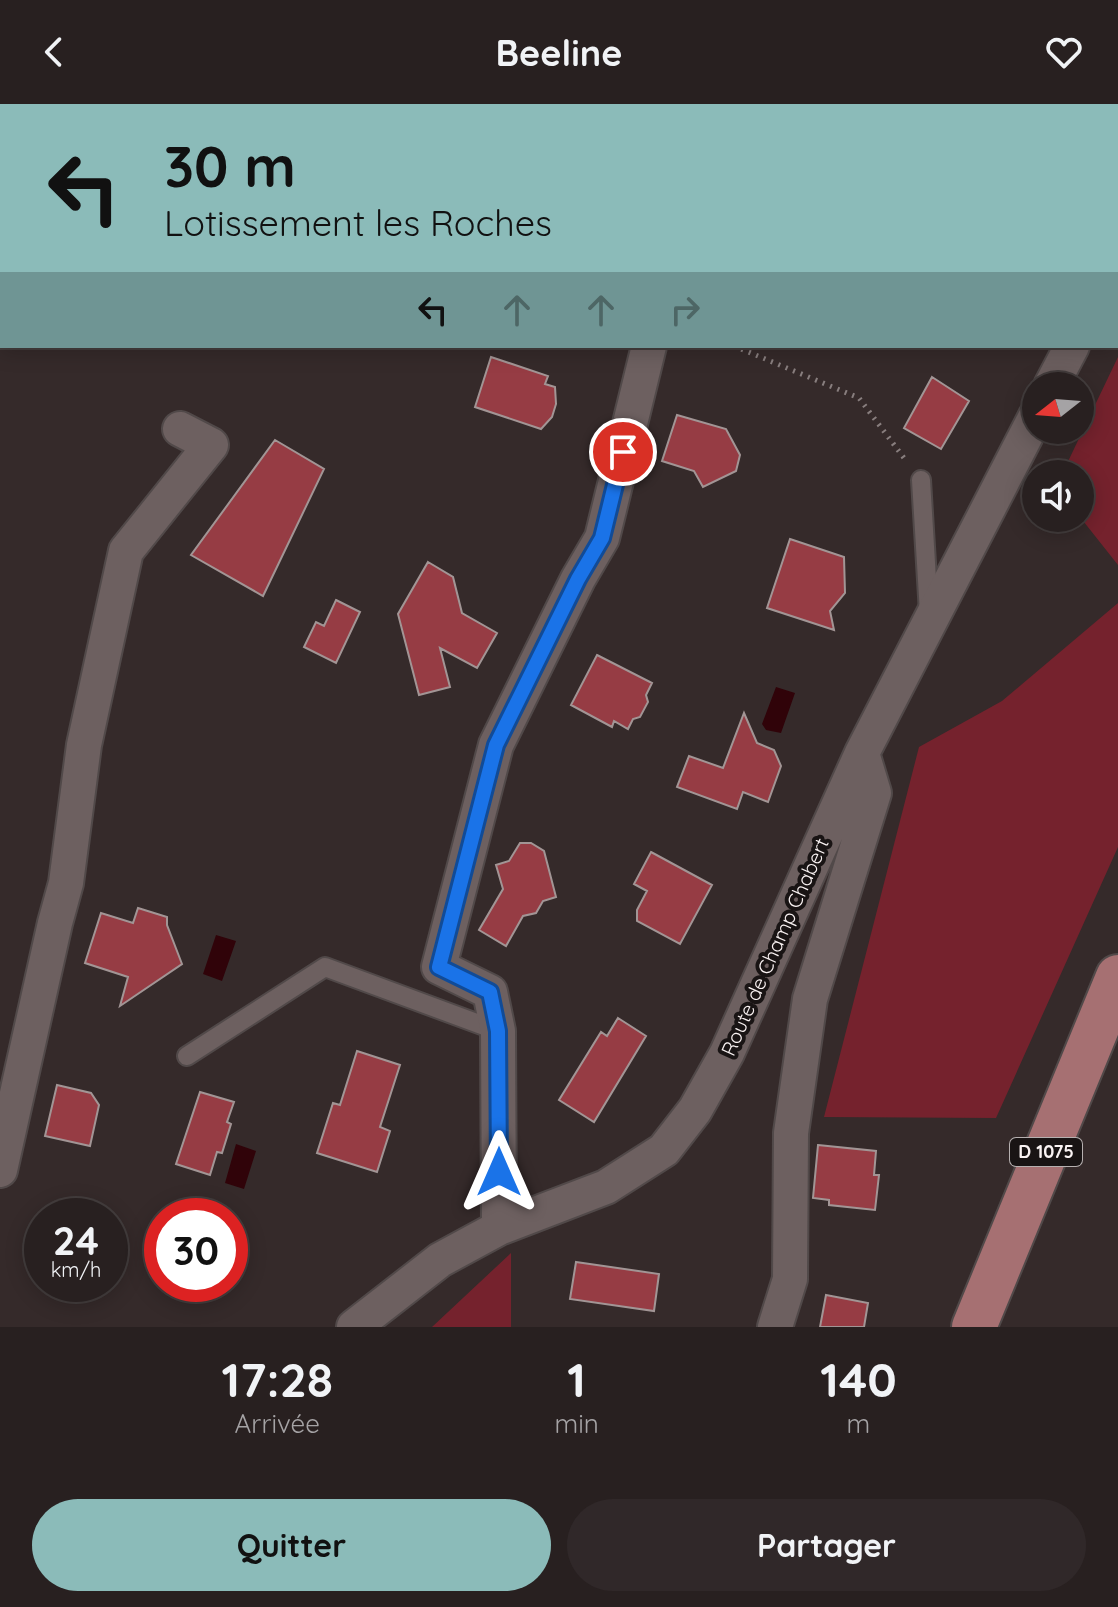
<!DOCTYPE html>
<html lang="fr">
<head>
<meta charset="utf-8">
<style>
  body { margin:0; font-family:Quicksand,sans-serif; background:#302829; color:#f1f3f6; height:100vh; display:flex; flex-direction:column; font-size:30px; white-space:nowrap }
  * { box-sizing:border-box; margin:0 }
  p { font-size:26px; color:#a5a3a5 }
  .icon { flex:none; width:44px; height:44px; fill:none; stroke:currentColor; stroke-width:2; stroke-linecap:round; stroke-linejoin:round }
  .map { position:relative; height:1223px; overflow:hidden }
  .side { display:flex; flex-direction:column; background:#282020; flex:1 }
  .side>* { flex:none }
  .top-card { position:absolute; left:0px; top:0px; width:1118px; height:244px; box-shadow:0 4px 20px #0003,0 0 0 2px #443e3e; background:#8bbbb9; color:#111; overflow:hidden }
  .needle { width:52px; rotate:253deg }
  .controls { position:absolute; left:1022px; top:268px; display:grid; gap:16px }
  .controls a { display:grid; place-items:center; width:72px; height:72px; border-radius:50%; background:#282020; box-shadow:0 4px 20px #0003,0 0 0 2px #443e3e; font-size:40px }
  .speed { position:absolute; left:24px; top:1094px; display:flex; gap:16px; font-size:40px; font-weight:700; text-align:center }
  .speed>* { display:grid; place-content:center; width:104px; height:104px; border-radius:50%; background:#282020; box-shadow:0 4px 20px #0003,0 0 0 2px #443e3e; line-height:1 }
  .speed small { font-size:20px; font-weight:400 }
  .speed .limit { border:12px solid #d22; background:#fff; color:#111 }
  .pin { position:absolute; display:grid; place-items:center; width:68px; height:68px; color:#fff; margin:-34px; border:4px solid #fff; border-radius:50%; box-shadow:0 2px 8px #0007 }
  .me { position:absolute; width:88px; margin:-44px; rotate:0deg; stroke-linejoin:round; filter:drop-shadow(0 0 6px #0008) }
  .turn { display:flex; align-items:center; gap:28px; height:168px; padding:0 32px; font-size:36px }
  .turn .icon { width:104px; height:104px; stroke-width:2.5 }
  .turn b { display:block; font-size:56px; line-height:68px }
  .lanes { display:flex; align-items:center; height:76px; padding:0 32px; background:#0003; justify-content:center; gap:40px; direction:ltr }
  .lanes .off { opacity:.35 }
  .eta { display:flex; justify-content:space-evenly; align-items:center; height:136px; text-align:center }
  .eta b { font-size:48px; font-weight:800; line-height:56px }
  .cta { display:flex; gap:16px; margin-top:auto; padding:16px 32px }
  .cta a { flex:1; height:92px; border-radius:48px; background:#8bbbb9; color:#111; font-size:32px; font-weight:800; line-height:92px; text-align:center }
  .cta a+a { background:#302829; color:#f1f3f6 }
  header { display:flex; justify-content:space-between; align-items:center; height:104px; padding:0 32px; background:#282020; font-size:36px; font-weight:800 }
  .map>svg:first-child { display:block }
</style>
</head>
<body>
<header><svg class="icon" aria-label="back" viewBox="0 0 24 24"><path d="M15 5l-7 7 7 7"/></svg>Beeline<svg class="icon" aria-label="heart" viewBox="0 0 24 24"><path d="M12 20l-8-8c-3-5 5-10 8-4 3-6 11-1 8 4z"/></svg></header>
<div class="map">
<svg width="1118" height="1223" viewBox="0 0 1118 1223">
  <rect width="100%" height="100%" fill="#352a2a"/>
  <path fill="#75222d" d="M 1118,253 L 1118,461 L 1080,413 L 1080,370 L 1062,370 Z
    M 1118,499 L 1118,743 L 996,1014 L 824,1013 L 919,643 L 1002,597 Z
    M 511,1149 L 511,1223 L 432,1223 Z"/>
  <path fill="#300309" d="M 776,583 L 795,589 L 781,629 L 766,626 L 762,620 Z
    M 216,831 L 236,837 L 222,877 L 203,870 Z
    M 236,1040 L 256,1047 L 244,1085 L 225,1079 Z"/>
  <path fill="#963c44" stroke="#a29595" stroke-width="2" d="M 491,253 L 548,272 L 545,280 L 555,283 L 556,300 L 552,313 L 541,325 L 475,303 Z
    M 932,273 L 969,297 L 941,345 L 904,324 Z
    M 677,311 L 726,325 L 740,351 L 736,367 L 703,383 L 694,367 L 662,357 Z
    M 275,336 L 324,365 L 263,492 L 191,451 Z
    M 790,435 L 844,453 L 845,489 L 830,507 L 834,526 L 767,504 Z
    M 428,458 L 453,473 L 462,509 L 497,529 L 477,564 L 440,544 L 450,583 L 419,591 L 398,510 Z
    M 336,496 L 360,508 L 336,559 L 304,543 L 316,518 L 324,522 Z
    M 597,551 L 652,579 L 646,591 L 648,598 L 640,613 L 633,615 L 628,625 L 614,617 L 612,623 L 571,601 Z
    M 744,609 L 757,639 L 774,646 L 781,662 L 768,698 L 743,688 L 737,705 L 677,683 L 689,652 L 723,664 Z
    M 520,739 L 531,739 L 544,747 L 556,793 L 543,797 L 536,809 L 523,812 L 506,842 L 479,826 L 503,785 L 496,761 L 509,757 Z
    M 651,748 L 712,781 L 680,840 L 637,817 L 637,806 L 647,787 L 634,780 Z
    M 138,804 L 167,813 L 167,821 L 182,860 L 120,902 L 128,873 L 85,859 L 101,809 L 133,819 Z
    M 618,914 L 646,932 L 594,1018 L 559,996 L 601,928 L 607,932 Z
    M 357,947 L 400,961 L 380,1023 L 390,1027 L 377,1068 L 317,1049 L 333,999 L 340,1001 Z
    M 57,981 L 91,989 L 99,1001 L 90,1042 L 45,1032 Z
    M 200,988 L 234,998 L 227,1018 L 231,1020 L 222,1049 L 217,1048 L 210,1071 L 176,1060 Z
    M 818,1041 L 876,1047 L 874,1071 L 879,1071 L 875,1106 L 829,1101 L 829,1096 L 813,1094 Z
    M 576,1158 L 659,1170 L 654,1207 L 570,1195 Z
    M 826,1191 L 868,1199 L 864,1223 L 820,1223 Z"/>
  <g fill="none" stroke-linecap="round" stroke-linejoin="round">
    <g stroke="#514949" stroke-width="22">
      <path id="lane" d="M 921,376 L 929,509
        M 187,952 L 325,863 L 498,927"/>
    </g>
    <g stroke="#514949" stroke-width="38">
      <path id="street" d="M 1116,155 L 1118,151
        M 1051,282 L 1072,242
        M 0,1066 L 55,819 L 66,779 L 84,641 L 126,447 L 211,341 L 180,325
        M 499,1124 L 498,927 L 490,888 L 439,863 L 496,641 L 578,475 L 602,434 L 649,242
        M 354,1223 L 440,1156 L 499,1124 L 606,1083 L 664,1046 L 695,1006 L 727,949 L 862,649 L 1036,312
        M 775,1223 L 790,1175 L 791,1029 L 810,895 L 874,689 L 862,649"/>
    </g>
    <g stroke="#514949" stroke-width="48">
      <path id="primary" d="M 974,1223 L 1118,873"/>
    </g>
    <path stroke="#887e7e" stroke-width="5" stroke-dasharray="2 6" stroke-linecap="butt" d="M 174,0 L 177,2
      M 734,242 L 859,294 L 907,358"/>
    <use href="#lane" stroke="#6d6060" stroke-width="18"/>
    <use href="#street" stroke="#6d6060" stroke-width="34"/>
    <use href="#primary" stroke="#a67072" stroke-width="44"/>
  </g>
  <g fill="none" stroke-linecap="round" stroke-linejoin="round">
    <g stroke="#114b97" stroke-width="20">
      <path id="route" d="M 499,1068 L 498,927 L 490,888 L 439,863 L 496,641 L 578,475 L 602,434 L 623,348"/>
    </g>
    <use href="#route" stroke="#1a73e8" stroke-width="14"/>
  </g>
  <g text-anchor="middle" stroke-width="8" stroke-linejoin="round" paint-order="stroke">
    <rect fill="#191414" stroke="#b6b0b0" stroke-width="2" x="1010" y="1034" width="72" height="28" rx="6"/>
    <g font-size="18" font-weight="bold" fill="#faf3f3">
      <text x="1046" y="1054">D 1075</text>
    </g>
    <g font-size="20" fill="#faf3f3" stroke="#191414">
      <text transform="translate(775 843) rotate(-66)" y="7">Route de Champ Chabert</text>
    </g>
  </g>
</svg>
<div class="controls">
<a><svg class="needle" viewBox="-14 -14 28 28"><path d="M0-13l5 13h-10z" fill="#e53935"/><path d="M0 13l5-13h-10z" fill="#a5a3a5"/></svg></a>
<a><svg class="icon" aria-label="sound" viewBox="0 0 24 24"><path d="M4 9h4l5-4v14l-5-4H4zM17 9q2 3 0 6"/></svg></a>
</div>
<div class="speed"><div>24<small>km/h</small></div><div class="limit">30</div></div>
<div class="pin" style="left:623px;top:348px;background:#d93025"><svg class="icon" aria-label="arrive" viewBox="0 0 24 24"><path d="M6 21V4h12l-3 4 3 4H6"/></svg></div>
<svg class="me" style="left:499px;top:1068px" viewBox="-20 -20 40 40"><path d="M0-17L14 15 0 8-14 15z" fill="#1a73e8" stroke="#fff" stroke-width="4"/></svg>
<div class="top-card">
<div class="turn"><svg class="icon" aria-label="left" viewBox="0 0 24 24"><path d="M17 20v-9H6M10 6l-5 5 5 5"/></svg><div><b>30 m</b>Lotissement les Roches</div></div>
<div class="lanes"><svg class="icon" aria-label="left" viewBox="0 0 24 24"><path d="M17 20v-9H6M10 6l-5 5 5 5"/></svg><svg class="icon off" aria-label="ahead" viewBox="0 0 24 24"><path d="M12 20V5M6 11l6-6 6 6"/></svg><svg class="icon off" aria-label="ahead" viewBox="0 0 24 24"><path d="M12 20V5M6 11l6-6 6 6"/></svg><svg class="icon off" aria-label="right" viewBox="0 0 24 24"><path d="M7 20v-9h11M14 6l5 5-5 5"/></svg></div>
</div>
</div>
<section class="side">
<div class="eta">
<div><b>17:28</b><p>Arrivée</p></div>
<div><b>1</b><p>min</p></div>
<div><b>140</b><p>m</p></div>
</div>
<div class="cta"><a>Quitter</a><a>Partager</a></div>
</section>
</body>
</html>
